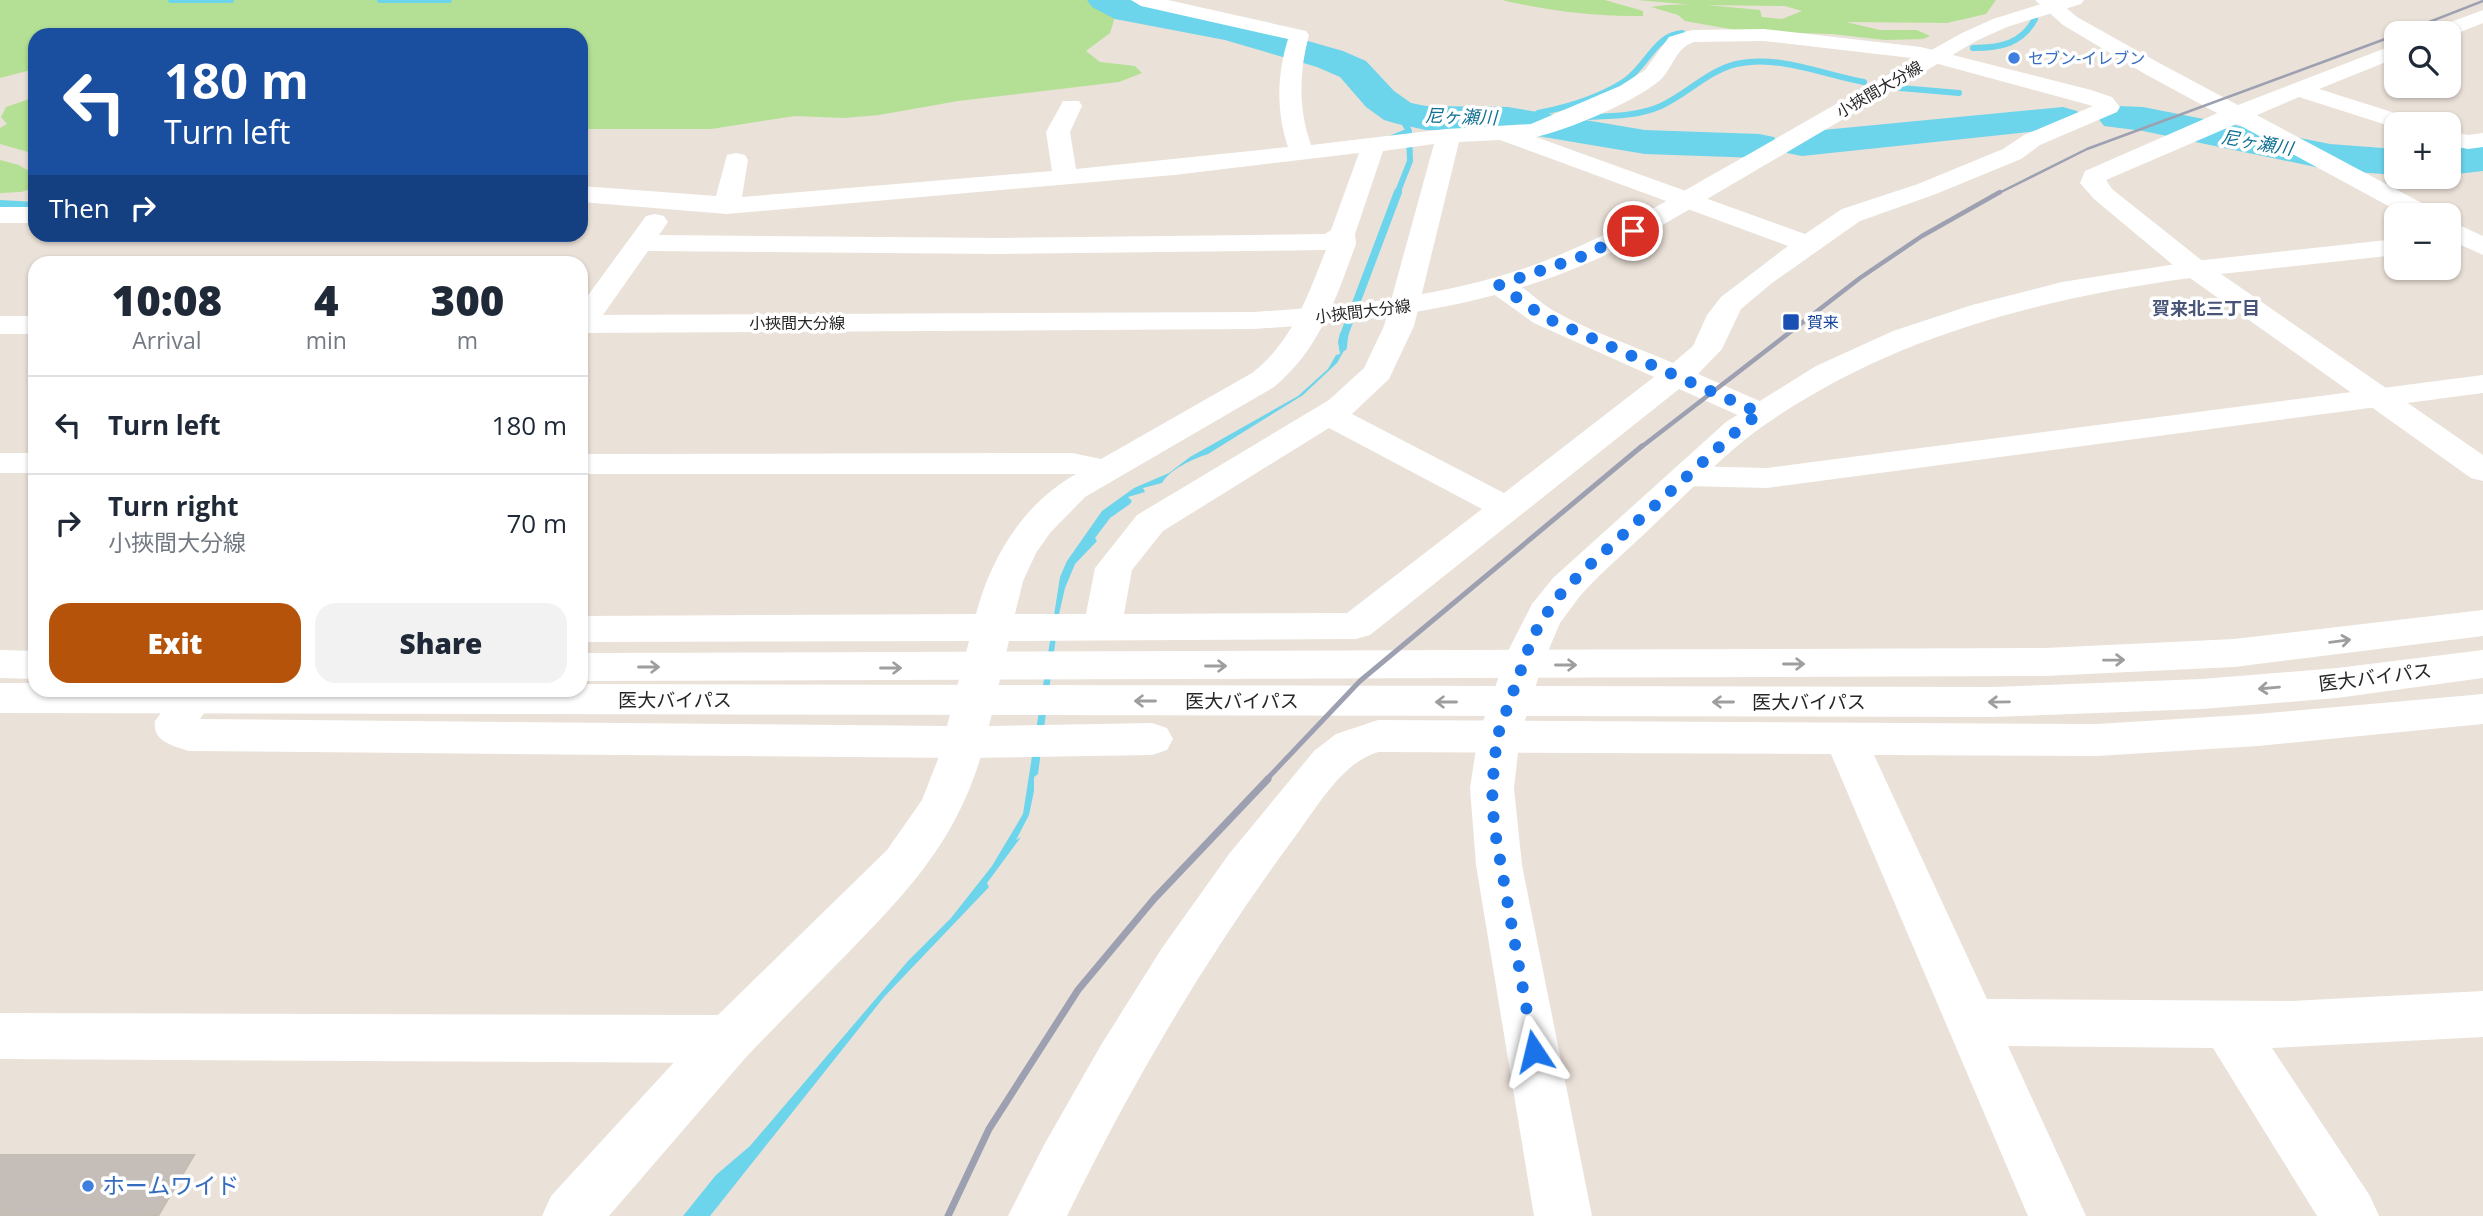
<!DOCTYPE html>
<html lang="en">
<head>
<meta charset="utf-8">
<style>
  body { margin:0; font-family:"Open Sans","Noto Sans JP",sans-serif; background:#f2f2f3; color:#1f2937; height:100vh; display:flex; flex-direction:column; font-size:26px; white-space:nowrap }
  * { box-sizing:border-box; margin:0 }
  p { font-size:23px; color:#747a83 }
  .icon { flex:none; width:38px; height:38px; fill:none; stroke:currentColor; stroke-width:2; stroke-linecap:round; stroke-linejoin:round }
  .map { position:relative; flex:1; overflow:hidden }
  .details { position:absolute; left:28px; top:256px; width:560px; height:441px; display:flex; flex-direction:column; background:#fff; border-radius:21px; box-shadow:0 2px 5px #0004 }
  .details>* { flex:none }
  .banner { position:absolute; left:28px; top:28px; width:560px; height:214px; border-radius:21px; box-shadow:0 2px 5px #0004; background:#1a4fa0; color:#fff; overflow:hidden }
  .controls { position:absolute; left:2384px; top:21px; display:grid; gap:14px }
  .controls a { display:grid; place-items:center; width:77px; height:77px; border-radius:14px; background:#fff; box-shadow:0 2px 5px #0004; font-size:35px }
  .pin { position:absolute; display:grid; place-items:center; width:60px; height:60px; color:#fff; margin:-30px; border:4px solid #fff; border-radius:50%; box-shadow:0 2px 7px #0007 }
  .me { position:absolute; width:77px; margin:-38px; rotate:350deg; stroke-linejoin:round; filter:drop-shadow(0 0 5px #0008) }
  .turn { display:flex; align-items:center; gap:24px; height:147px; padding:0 21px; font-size:32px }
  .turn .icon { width:91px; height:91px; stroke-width:2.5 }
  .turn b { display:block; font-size:49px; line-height:60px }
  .then { display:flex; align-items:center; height:66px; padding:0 21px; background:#0003; gap:14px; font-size:26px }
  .eta { display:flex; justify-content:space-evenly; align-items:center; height:119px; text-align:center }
  .eta b { font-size:42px; font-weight:800; line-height:49px }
  .action { display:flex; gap:14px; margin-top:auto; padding:14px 21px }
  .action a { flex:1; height:80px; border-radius:21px; background:#b45309; color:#fff; font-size:28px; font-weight:800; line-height:80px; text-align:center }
  .action a+a { background:#f2f2f3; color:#1f2937 }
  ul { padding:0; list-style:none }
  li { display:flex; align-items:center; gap:21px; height:98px; padding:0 21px; border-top:2px solid #e0e1e3 }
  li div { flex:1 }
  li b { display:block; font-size:26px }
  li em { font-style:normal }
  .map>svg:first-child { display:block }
</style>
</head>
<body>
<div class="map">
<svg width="2483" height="1216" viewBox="0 0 2483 1216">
  <rect width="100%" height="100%" fill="#eae1d8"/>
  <path fill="#b4e095" d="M 0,0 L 1120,0 L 1163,9 L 1174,15 L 1115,17 L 1110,33 L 1086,51 L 1100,62 L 1135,66 L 1142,73 L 1119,82 L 958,101 L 879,115 L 843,118 L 795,116 L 711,129 L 581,129 L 581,35 L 35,35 L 35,69 L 0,78 Z
    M 1502,0 L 1605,0 L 1643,11 L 1643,16 C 1596,17 1548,11 1502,0 Z
    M 1637,0 L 1996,0 L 1986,14 L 1947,23 L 1846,22 L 1880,30 L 1917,30 L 1930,36 L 1923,39 L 1885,40 L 1832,34 L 1741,31 L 1685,21 L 1678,15 L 1651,7 C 1681,1 1729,7 1760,10 L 1762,17 L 1782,19 L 1802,11 L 1785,6 L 1694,5 Z
    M 35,97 L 35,154 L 0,144 L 0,128 L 7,124 L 1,117 L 6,107 Z
    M 0,160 L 19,165 L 35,175 L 35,188 L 21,192 L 0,193 Z"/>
  <path fill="#6cd4eb" d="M 1349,332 L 1346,347 L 1337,363 L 1303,395 L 1208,454 C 1193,459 1170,469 1162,483 L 1143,488 L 1145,492 L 1128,497 L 1132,501 L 1130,504 L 1110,518 L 1095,538 L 1097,541 L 1075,564 L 1065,588 L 1059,614 L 1038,774 L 1034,777 L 1034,791 L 1029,815 L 1016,840 L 1021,837 L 987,883 L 989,887 L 884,997 L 710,1216 L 683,1216 L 716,1175 L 750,1146 L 908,961 L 951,918 L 992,866 L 1023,814 L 1060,577 L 1067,561 L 1102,511 L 1134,488 L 1169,473 L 1190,457 L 1298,396 L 1328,369 L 1336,355 L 1340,354 L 1338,342 L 1340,333 Z"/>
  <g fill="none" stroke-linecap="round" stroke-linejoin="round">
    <path stroke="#6cd4eb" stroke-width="6" d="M 171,0 L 231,0
      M 380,0 L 449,0
      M 1973,48 C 2000,48 2022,44 2035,19
      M 1900,88 L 1959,93
      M 1538,113 C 1569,107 1599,98 1625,81 C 1647,66 1655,35 1682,33
      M 1581,117 C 1607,116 1636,117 1661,106 C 1687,94 1708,71 1736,64 C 1777,54 1824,75 1864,82
      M 1508,119 L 1558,118
      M 1392,138 L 1409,131 L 1398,112
      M 1397,194 L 1410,161 L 1409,133"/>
    <path stroke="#6cd4eb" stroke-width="8" d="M 0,204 L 35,206
      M 1343,347 L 1344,335 L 1398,192"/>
    <path fill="#6cd4eb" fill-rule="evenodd" d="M 1087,0 L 1130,0 L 1230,19 L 1343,51 L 1366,61 L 1394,91 L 1411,103 L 1426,106 L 1508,107 L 1645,130 L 1759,134 L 1774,137 L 1780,146 L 1774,155 L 1759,158 L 1645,154 L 1508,131 L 1426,130 L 1398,124 L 1384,120 L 1366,107 L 1340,77 L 1317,67 L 1225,40 L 1115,19 L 1092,7 Z
      M 2118,106 L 2143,107 L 2330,144 L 2396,149 L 2396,175 L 2330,170 L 2143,131 L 2104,126 L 2098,118 L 2104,110 Z
      M 2063,107 L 2077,111 L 2083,119 L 2077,127 L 1802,156 L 1787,153 L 1781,144 L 1787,135 L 1802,132 Z
      M 2483,145 L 2483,171 L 2448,175 L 2448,149 Z"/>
  </g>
  <path fill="#c5beb8" stroke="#c4bdb2" stroke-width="2" d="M 0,1155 L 194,1155 L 158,1216 L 0,1216 Z"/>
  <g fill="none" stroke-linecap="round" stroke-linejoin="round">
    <path fill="#fff" fill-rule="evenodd" d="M 1131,0 L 1168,0 L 1306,31 L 1309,35 C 1299,72 1298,108 1311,145 L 1446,129 L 1531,124 L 1620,86 L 1645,70 L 1669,37 L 1692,30 L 1764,29 L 1921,47 L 2091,90 L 2112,97 L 2120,107 L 2117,112 L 2040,145 L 2021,159 L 1936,194 L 1860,221 L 1772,283 L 1741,309 L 1722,349 L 1698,374 L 1771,406 L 1776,413 L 1771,420 L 1760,423 L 1749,420 L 1679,389 L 1370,635 L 1356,639 L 1009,641 L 989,726 L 1152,723 L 1167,728 L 1173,739 L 1167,750 L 1152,755 L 964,758 L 189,751 C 174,746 152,742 155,721 L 178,690 L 220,690 L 200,719 L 947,726 L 969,641 L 581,642 L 581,616 L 976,614 C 991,557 1023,504 1076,474 L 581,474 L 581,454 L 1072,453 L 1101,459 L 1252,373 C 1293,341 1307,297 1326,250 L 1000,254 L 648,251 L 591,332 L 581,335 L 581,305 L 646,216 L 655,214 L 664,216 L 668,222 L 659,235 L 1000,238 L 1325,234 L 1331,230 L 1359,153 L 1174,175 L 727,214 L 581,202 L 581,186 L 716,196 L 727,155 L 736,153 L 745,155 L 748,160 L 742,197 L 1052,171 L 1046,132 L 1063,101 L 1079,101 L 1082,106 L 1070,132 L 1076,169 L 1288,147 C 1276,111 1277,75 1288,39 L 1141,6 ZM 1764,41 L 1920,59 L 2093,106 L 2024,135 L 2003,149 L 1918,184 L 1842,209 L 1805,234 L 1536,137 C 1570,129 1632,103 1659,81 C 1673,69 1675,48 1694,42 ZM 1500,140 L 1788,246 L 1721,297 L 1707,315 L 1693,346 L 1673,363 C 1634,346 1591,332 1554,311 C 1533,299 1515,273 1489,279 L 1485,285 L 1489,291 L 1534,323 L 1654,377 L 1504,493 L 1352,414 L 1389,379 L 1414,326 L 1459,142 ZM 1434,144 L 1384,326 L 1364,368 L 1329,400 L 1137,515 L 1095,568 L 1086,614 L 1015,614 L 1023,581 L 1036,553 L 1050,533 L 1085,497 L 1274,387 C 1320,349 1336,298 1356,244 L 1355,234 L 1383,151 ZM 1329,428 L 1482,509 L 1347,613 L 1124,614 L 1132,570 L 1163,531 Z
      M 2483,10 L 2483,23 L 2448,37 L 2448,33 L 2429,33 L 2432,29 Z
      M 2396,44 L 2396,58 L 2319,89 L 2414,119 L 2417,124 L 2396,124 L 2396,128 L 2299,97 L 2106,180 L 2112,189 L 2205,263 L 2209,269 L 2205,275 L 2195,277 L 2185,275 L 2094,199 L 2080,183 L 2085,171 L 2220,112 Z
      M 2448,131 L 2468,135 L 2483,133 L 2483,147 L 2468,149 L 2448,145 Z
      M 0,207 L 35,207 L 35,223 L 0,223 Z
      M 2483,375 L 2483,393 L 1766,488 L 1687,486 L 1675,483 L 1670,476 L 1675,469 L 1687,466 L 1766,468 Z
      M 0,453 L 35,453 L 35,473 L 0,473 Z
      M 2483,694 L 2483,724 L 2258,746 L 2097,756 L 1874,755 L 1987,999 L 2291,1001 L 2483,991 L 2483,1037 L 2272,1048 L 2370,1196 L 2379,1216 L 2317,1216 L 2213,1048 L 2008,1046 L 2086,1216 L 2028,1216 L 1831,754 L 1378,752 C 1341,763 1316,809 1294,838 C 1206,957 1132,1083 1067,1216 L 1008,1216 L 1044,1145 L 1101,1045 L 1162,948 L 1229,854 L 1314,751 L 1336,734 L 1378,720 L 2097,724 L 2258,714 Z
      M 729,1015 L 747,1022 L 755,1039 L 747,1056 L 609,1216 L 542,1216 L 551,1196 L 711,1022 Z"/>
    <path fill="#fff" fill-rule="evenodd" d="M 2035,0 L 2057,0 L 2077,17 L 2161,64 L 2433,209 L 2437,215 L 2405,215 L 2145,74 L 2063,25 Z
      M 2448,220 L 2483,236 L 2483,255 L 2448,239 Z
      M 2396,239 L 2396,255 L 2221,274 L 2483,455 L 2483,481 L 2471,478 L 2190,278 C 2038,299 1890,337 1763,426 C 1726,452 1696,485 1664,515 C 1636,543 1606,567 1580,596 L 1560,623 L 1543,663 L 1520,736 L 1514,788 L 1522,865 L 1592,1216 L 1534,1216 L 1476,865 L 1470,788 L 1478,736 L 1507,653 L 1532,604 L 1553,578 L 1726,422 L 1816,366 L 1893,331 L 1972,305 L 2062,282 L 2195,261 Z
      M 964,726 L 979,731 L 985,742 C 960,836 914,885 848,953 C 814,987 781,1021 747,1056 L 729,1063 L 0,1059 L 0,1013 L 718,1015 L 887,850 L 922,800 L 949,731 Z"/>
    <path fill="#fff" fill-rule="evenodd" d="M 2054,0 L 2084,0 L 2081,4 L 2007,27 L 1976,41 C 1899,87 1821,132 1743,178 C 1687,210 1632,246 1571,270 C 1471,310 1362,322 1255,329 L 581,333 L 581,315 L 1255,312 C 1356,305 1458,296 1552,258 C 1613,234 1669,199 1726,167 C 1805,122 1883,77 1962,33 L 1993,19 Z
      M 0,316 L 35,316 L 35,334 L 0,334 Z
      M 2483,610 L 2483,636 L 2234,667 L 2045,676 L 581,681 L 581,653 L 2045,648 L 2234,639 Z
      M 0,650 L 35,651 L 35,679 L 0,678 Z
      M 2483,650 L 2483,678 L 2337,698 L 2202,709 L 1992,717 L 0,713 L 0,683 L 35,683 L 35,690 L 581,690 L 581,684 L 1992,687 L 2202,679 L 2337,668 Z"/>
    <path stroke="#9ca0b1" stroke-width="2.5" d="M 2401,33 L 2483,1
      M 1997,194 L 2087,149 L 2396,35"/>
    <path stroke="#9ca0b1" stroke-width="4.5" d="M 1640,448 L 1860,278 L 1922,236 L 2000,192"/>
    <path stroke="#9ca0b1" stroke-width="5" d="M 1266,780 L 1360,681 L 1642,446"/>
    <path stroke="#9ca0b1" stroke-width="7" d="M 948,1216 L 989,1129 L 1078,990 L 1154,899 L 1268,779"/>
  </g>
  <defs><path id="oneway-shaft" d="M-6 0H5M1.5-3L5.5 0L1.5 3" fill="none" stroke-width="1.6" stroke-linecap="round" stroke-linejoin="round" transform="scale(1.75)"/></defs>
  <g stroke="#9e9e9e">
    <use href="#oneway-shaft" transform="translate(2340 641) rotate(-7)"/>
    <use href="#oneway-shaft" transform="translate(2114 660) rotate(-1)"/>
    <use href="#oneway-shaft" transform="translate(1794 664)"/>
    <use href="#oneway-shaft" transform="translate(1566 665)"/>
    <use href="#oneway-shaft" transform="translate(1216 666)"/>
    <use href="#oneway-shaft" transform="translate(649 667)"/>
    <use href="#oneway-shaft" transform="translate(891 668)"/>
    <use href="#oneway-shaft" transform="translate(2269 688) rotate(175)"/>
    <use href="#oneway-shaft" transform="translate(1145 701) rotate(-180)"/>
    <use href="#oneway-shaft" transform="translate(1446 702) rotate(-180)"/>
    <use href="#oneway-shaft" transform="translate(1723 702) rotate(-180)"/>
    <use href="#oneway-shaft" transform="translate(1999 702) rotate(179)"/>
  </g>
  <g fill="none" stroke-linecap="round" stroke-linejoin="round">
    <path stroke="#1a73e8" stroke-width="12" stroke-dasharray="0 21.6" d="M 1534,1051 L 1494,826 L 1492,788 L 1497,737 L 1533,636 L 1555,600 L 1582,572 L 1740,428 L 1760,413 L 1544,317 L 1499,285 L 1586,255 L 1633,231"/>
  </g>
  <g fill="#3f7fe0" stroke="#fff" stroke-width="2.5">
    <circle cx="2014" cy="58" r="7"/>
    <circle cx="88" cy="1186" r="7"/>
  </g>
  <rect fill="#1a4fb4" stroke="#fff" stroke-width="2.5" x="1782" y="313" width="18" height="18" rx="3.5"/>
  <g text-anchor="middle" stroke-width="7" stroke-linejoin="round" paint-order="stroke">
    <g font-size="16" fill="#366cbe" stroke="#fff" text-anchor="start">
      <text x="2028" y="64">セブン-イレブン</text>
    </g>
    <g font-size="16" fill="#272727" stroke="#fff">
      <text transform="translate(1879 89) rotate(-30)" y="6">小挾間大分線</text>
      <text transform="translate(1363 311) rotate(-7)" y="6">小挾間大分線</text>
      <text x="797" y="329">小挾間大分線</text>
    </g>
    <g font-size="16" fill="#164399" stroke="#fff" text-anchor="start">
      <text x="1807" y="328">賀来</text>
    </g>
    <g font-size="18" font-style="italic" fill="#0f7093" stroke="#fff">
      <text transform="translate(1461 117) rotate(2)" y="6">尼ヶ瀬川</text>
      <text transform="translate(2257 143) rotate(10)" y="6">尼ヶ瀬川</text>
    </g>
    <g font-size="18" font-weight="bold" fill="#495576" stroke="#fff">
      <text x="2206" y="315">賀来北三丁目</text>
    </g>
    <g font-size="19" fill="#272727" stroke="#fff">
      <text transform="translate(2375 677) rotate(-7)" y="7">医大バイパス</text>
      <text x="675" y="707">医大バイパス</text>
      <text x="1242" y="708">医大バイパス</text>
      <text x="1809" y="709">医大バイパス</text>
    </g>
    <g font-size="23" fill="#366cbe" stroke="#fff" text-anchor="start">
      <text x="102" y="1194">ホームワイド</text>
    </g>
  </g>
</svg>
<div class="controls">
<a><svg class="icon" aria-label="search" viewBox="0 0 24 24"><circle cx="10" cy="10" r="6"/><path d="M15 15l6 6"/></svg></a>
<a>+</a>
<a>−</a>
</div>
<div class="pin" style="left:1633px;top:231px;background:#d93025"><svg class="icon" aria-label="arrive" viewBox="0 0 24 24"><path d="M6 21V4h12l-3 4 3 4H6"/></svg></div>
<svg class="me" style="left:1534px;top:1051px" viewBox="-20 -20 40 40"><path d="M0-17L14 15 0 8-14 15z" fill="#1a73e8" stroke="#fff" stroke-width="4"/></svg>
<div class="banner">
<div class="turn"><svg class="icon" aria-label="left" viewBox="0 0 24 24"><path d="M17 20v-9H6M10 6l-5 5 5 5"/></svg><div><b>180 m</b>Turn left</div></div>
<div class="then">Then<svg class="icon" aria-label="right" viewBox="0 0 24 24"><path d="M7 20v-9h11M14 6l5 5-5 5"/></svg></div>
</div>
<section class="details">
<div class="eta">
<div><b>10:08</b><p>Arrival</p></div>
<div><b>4</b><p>min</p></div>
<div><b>300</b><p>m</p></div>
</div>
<ul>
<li><svg class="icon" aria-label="left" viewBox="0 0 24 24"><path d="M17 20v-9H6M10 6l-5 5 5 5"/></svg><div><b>Turn left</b></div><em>180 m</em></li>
<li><svg class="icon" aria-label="right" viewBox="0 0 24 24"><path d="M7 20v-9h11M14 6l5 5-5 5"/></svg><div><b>Turn right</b><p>小挾間大分線</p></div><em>70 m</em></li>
</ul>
<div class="action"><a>Exit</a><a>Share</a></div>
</section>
</div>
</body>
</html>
